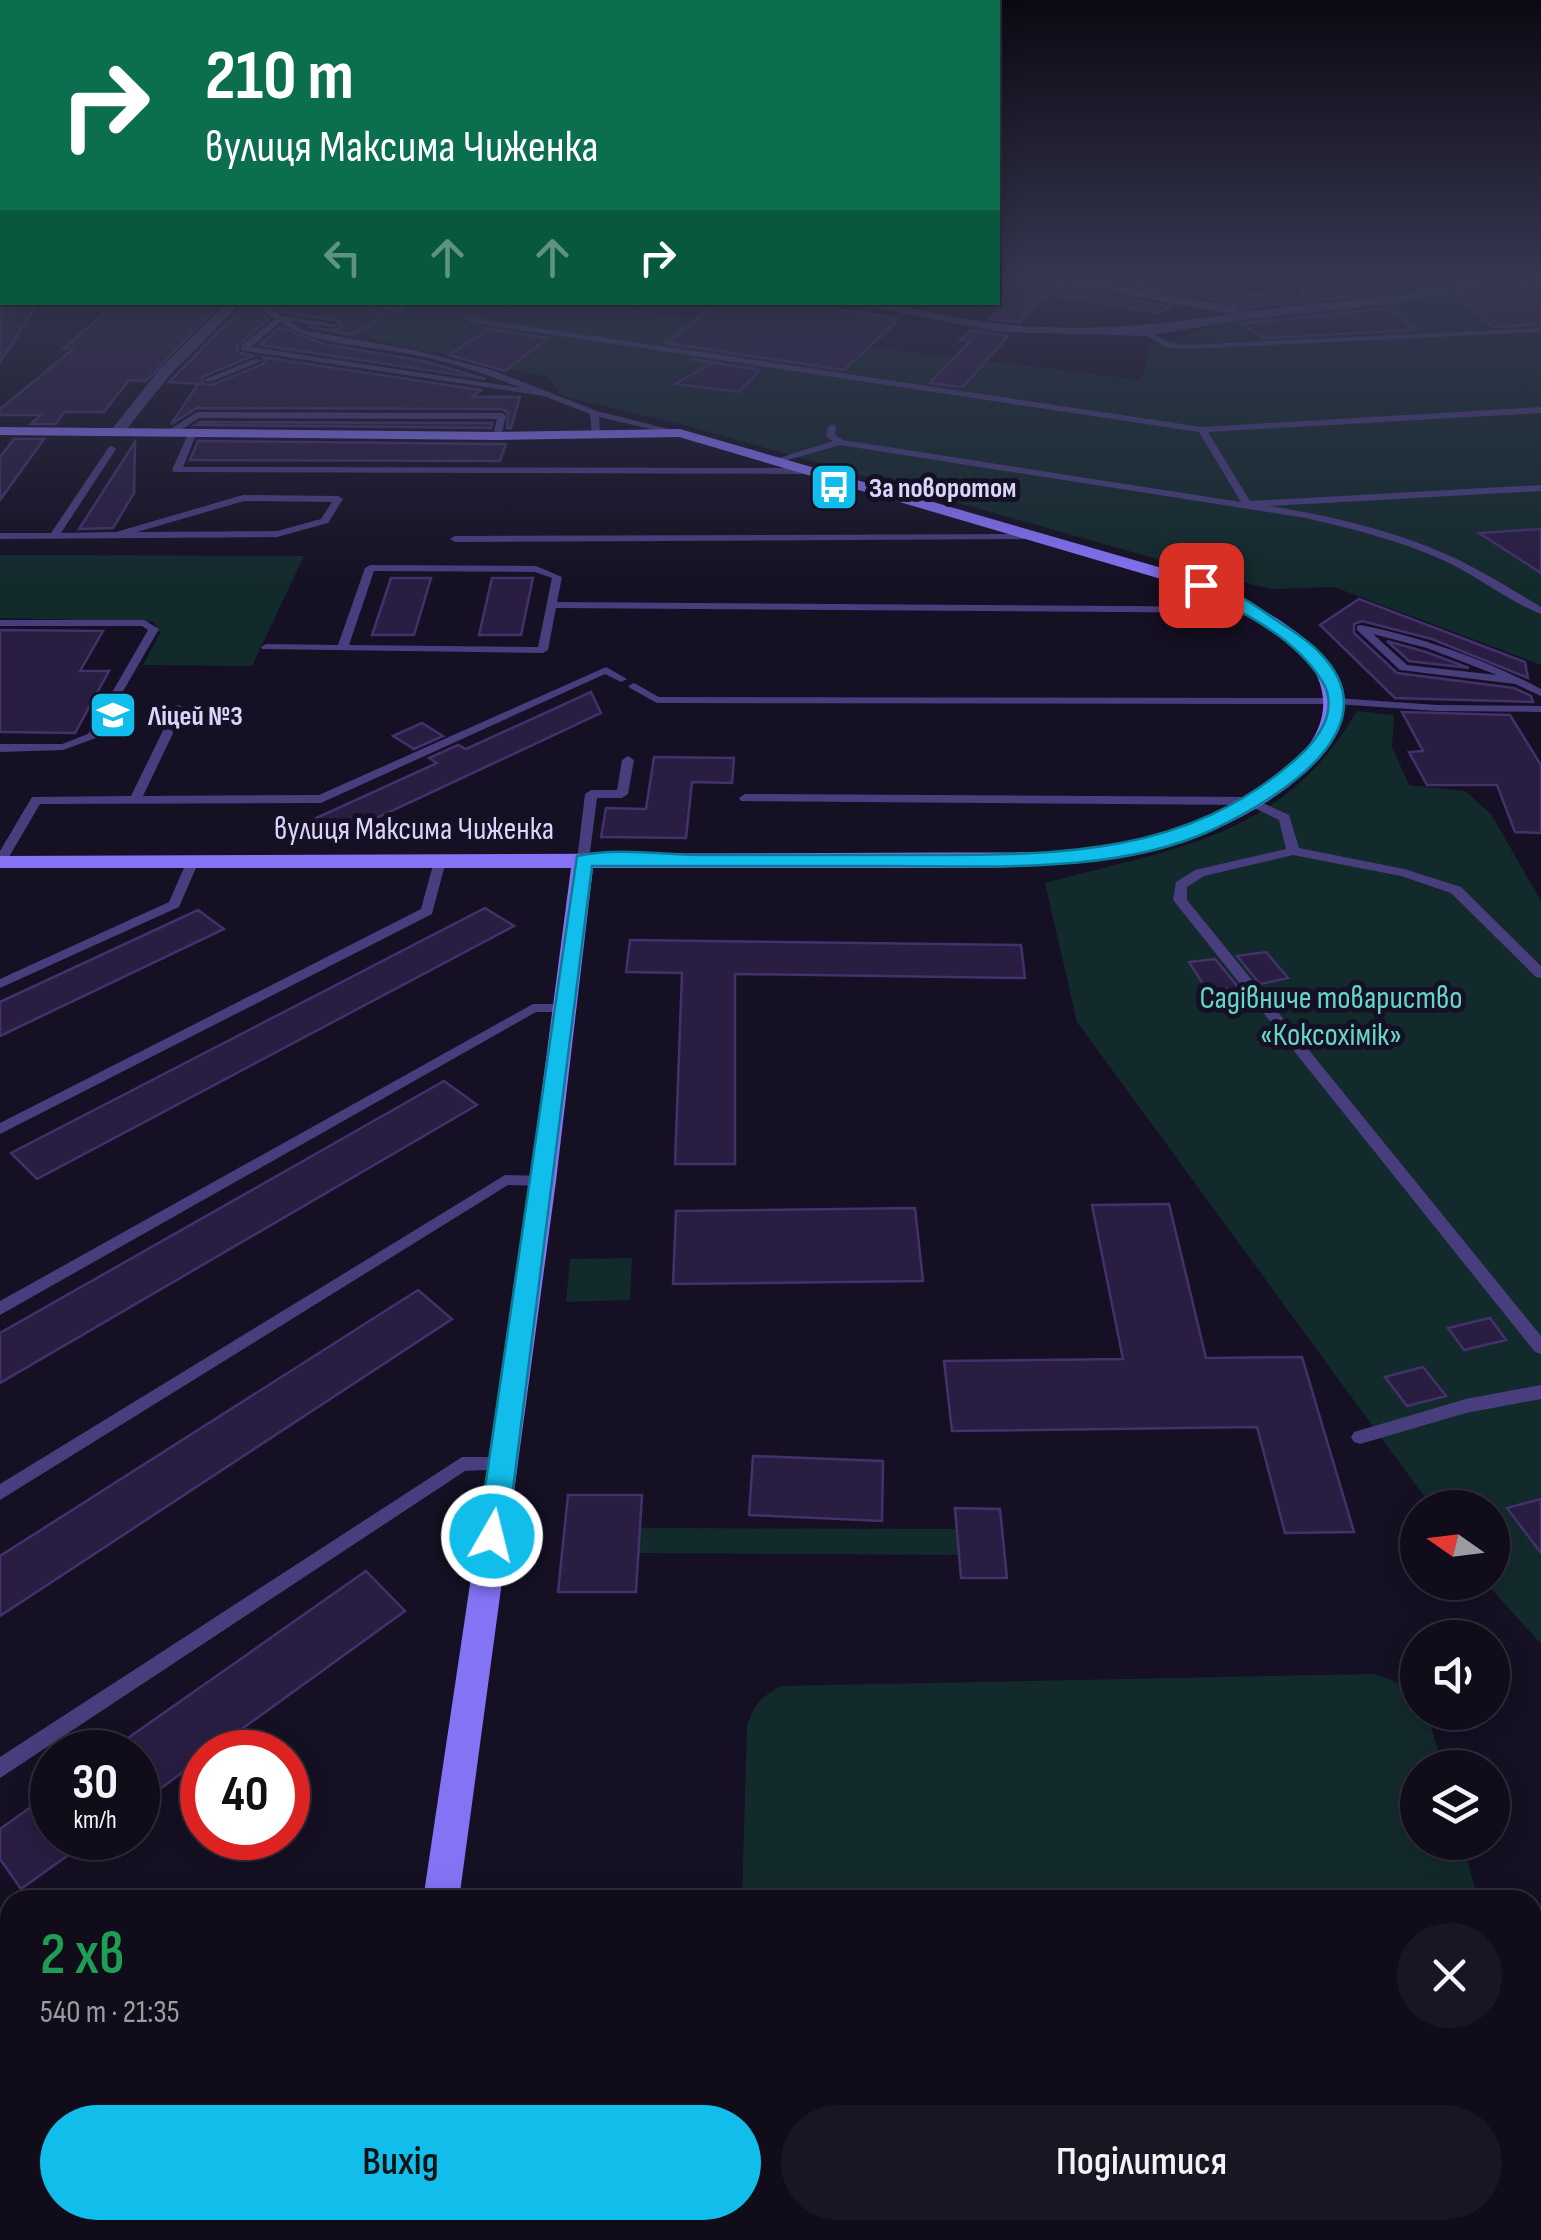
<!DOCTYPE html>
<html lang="uk">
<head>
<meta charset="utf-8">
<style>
  body { margin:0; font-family:"Sofia Sans Condensed",sans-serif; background:#191523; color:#f1f3f6; height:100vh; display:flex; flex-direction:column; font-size:38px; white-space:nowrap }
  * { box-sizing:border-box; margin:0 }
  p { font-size:32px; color:#9c9ba2 }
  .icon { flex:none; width:55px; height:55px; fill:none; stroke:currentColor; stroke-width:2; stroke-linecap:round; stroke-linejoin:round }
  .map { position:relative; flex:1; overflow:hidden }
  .side { position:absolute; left:0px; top:1890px; width:1542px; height:350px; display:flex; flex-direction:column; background:#100c1a; border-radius:30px 30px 0 0; box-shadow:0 5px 25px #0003,0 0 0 2px #302c39 }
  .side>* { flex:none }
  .guide { position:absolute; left:0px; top:0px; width:1000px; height:305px; box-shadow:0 5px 25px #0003,0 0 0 2px #302c39; background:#0b6e4f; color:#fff; overflow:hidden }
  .needle { width:65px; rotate:284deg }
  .controls { position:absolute; left:1400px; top:1490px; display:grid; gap:20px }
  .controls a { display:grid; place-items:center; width:110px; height:110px; border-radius:50%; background:#100c1a; box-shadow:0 5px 25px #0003,0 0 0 2px #302c39; font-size:50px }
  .speed { position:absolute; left:30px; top:1730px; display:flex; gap:20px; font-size:50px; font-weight:700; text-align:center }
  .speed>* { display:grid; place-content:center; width:130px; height:130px; border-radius:50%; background:#100c1a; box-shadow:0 5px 25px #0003,0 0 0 2px #302c39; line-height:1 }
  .speed small { font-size:25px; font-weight:400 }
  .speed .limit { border:15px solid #d22; background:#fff; color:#111 }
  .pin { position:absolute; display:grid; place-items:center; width:85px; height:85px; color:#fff; margin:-42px; border-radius:20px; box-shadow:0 5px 15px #0006 }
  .me { position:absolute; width:110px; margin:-55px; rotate:8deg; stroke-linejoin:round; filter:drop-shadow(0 0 8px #0008) }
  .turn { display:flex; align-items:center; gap:35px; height:210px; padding:0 40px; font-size:45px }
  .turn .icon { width:130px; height:130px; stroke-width:2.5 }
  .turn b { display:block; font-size:70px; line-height:85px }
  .lanes { display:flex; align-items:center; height:95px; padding:0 40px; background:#0003; justify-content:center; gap:50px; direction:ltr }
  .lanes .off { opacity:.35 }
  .round { display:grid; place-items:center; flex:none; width:105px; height:105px; border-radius:52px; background:#191523 }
  .head { display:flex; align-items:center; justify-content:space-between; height:170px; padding:0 40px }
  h1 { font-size:60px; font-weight:600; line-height:75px; color:#1e9e55 }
  .button { display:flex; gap:20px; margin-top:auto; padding:20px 40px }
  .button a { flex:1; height:115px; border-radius:60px; background:#11bdeb; color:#111; font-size:40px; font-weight:600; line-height:115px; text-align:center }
  .button a+a { background:#191523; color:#f1f3f6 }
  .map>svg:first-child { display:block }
</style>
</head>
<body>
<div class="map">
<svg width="1541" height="2240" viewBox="0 0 1541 2240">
  <rect width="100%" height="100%" fill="#151023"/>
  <path fill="#132a2c" d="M 1498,273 L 1541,273 L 1541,665 L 1334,587 L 1271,589 L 1213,575 L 688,426 L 562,396 L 548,377 L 330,330 L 414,303 L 588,303 L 873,347 L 1141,380 L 1150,348 L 1255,311 L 1320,305 Z
    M 0,555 L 304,556 L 252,666 L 143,665 L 160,633 L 154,622 L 0,618 Z
    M 1357,711 L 1394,715 L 1392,747 L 1409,785 L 1465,791 L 1491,814 L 1541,901 L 1541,1644 L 1486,1583 L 1492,1582 L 1492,1508 L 1432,1507 L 1077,1022 L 1045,883 C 1175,848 1283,838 1357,711 Z
    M 632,1258 L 630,1300 L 566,1302 L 570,1259 Z
    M 568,1495 L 642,1495 L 641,1528 L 956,1529 L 955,1508 L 1000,1509 L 1007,1578 L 961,1578 L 958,1555 L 639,1553 L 636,1592 L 558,1592 Z
    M 1372,1674 C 1390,1678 1404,1684 1417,1697 L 1418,1712 L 1427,1713 L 1443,1767 L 1418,1768 L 1418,1842 L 1463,1843 L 1478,1900 L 742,1900 L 747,1726 C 753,1705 762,1696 781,1686 Z
    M 698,2230 L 993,2230 L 994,2240 L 698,2240 Z"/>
  <path fill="#291d42" stroke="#43316c" stroke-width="2.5" d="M 1121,273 L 1253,295 L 1255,293 L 1301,299 L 1303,275 L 1375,284 L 1367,295 L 1241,308 L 1190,291 L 1185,295 L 1065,274 Z
    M 998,279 L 1032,285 L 1053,285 L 1020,322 L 999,320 L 988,319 L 998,311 Z
    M 1541,283 L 1541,324 L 1493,327 L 1455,295 Z
    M 1054,285 L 1171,307 L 1158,313 L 1046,294 Z
    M 0,302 L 39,302 L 0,362 Z
    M 117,302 L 222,302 L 146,381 L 129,380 L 104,412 L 64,412 L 56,424 L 31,424 L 41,415 L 0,415 L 0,409 L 73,349 L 64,348 Z
    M 248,302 L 269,319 L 237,346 L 238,352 L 253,356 L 202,377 L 202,384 L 211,385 L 263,364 L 265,359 L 261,357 L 481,390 L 472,397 L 520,397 L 511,428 L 507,428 L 508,413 L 502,409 L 197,408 L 171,424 L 198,384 L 169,382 Z
    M 268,302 L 341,302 L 387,314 L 352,335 L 309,327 L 334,331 L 342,326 L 339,321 L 282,312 Z
    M 718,302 L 787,302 L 896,318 L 892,321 L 896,322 L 844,370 L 666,343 Z
    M 1390,308 L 1416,330 L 1264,338 L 1242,324 Z
    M 280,327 L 324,344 L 423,361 L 486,379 L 260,345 Z
    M 489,329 L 548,338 L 505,371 L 449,355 Z
    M 972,330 L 1008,336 L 963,387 L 930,383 L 970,341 L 960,340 Z
    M 690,359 L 760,370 L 739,392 L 675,384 L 712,363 Z
    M 200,422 L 492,423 L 491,428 L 195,425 Z
    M 44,439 L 0,500 L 0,457 L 14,439 Z
    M 198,441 L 497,444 L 506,444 L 500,461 L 190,460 Z
    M 135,442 L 134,493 L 113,528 L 79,529 Z
    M 1541,529 L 1541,573 L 1479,533 Z
    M 391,578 L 431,578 L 414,635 L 372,635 Z
    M 492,578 L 533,578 L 521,635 L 479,635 Z
    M 1359,599 L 1525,662 L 1528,678 L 1432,639 L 1362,621 L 1354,624 L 1354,633 L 1397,673 L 1514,688 L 1531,696 L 1533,702 L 1395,698 L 1320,625 Z
    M 0,630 L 103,631 L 80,671 L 109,671 L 75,733 L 0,732 Z
    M 1387,641 L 1426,652 L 1469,668 L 1409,661 Z
    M 591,692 L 601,713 L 368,822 L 295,843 L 290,830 L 437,763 L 429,758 L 458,745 L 466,749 Z
    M 1402,712 L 1510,715 L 1541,765 L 1541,833 L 1515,832 L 1497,785 L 1427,785 L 1409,752 L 1423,751 Z
    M 422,723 L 443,736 L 414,749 L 393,736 Z
    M 654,757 L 734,758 L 732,783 L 692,782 L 686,838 L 601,837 L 606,808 L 646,809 Z
    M 485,908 L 514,926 L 37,1179 L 11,1153 Z
    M 198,910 L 224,929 L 0,1036 L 0,1002 Z
    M 630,940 L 1021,945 L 1025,978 L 735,974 L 735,1164 L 675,1164 L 682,973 L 626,972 Z
    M 1266,952 L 1288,978 L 1260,984 L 1237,956 Z
    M 1215,959 L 1238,987 L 1208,992 L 1189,962 Z
    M 444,1081 L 477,1105 L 0,1383 L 0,1333 Z
    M 1169,1204 L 1206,1358 L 1302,1357 L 1354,1532 L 1285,1533 L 1257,1427 L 952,1431 L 944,1361 L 1123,1359 L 1092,1205 Z
    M 915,1208 L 923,1281 L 673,1284 L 676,1211 Z
    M 418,1290 L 452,1319 L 0,1616 L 0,1556 Z
    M 1490,1318 L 1506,1340 L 1464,1350 L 1448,1328 Z
    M 1423,1367 L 1446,1396 L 1407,1406 L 1385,1377 Z
    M 753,1456 L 883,1461 L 882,1521 L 749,1515 Z
    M 568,1495 L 642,1495 L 636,1592 L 558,1592 Z
    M 1541,1499 L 1541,1553 L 1507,1508 Z
    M 955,1508 L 1000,1509 L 1007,1578 L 961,1578 Z
    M 366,1571 L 405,1611 L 210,1752 L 202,1752 L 202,1758 L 138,1805 L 138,1752 L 108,1752 Z
    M 52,1792 L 52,1838 L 92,1838 L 21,1889 L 0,1859 L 0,1829 Z"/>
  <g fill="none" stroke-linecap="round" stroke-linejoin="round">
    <path fill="#483e7e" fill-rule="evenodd" d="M 234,302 L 243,302 L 233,310 L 227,310 L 227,306 Z
      M 252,302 L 261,302 L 281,316 L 338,325 L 334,327 L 289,321 L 302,330 L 414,350 L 492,370 L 597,411 L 684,433 L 680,436 L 599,417 L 600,433 L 596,436 L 592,433 L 590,414 L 544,396 L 241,350 L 241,346 L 275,319 ZM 280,322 C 314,345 369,346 409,354 C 448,361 486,374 522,388 L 251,347 Z
      M 344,302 C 356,302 391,309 399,307 C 405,305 410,302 416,302 L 399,312 Z
      M 472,318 L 1202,427 L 1541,407 L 1541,413 L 1208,432 L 1250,501 L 1541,485 L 1541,491 L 1269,506 C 1333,516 1400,532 1459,560 C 1487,574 1514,591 1541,607 L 1541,614 C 1510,602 1483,580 1453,565 C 1407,542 1356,530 1306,518 L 840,445 L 774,464 L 769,461 L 833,441 L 826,436 L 828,427 L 832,424 L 836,427 L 835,435 L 843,440 L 1241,502 L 1199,432 L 469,322 L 469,318 Z
      M 1541,328 L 1541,332 L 1186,349 L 1165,347 L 1140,332 L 1147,330 L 1170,343 L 1186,345 Z
      M 255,359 L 262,361 L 210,382 L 203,380 Z
      M 197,412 L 502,413 L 506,416 L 501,436 L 497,439 L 493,436 L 497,419 L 199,418 L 175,434 L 169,434 L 169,430 Z
      M 193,429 L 197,432 L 183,467 L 809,468 L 814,471 L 809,474 L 174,472 L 172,470 L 189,432 Z
      M 112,446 L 116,449 L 61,533 L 116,532 L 243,495 L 338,496 L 343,499 L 328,523 L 277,537 L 0,539 L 0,533 L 51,533 L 109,447 ZM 244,501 L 332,502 L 321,519 L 277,531 L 137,532 Z
      M 1039,534 L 1041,536 L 1036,539 L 455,542 L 450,539 L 455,536 Z
      M 370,565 L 536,566 L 562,577 L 557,602 L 1253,607 L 1258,610 L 1253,613 L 556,608 L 548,650 L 543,653 L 262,649 L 261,647 L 266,644 L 338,645 L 365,568 ZM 374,571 L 535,572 L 552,578 L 538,647 L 349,645 Z
      M 0,620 L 144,620 L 159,629 L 96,738 L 63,750 L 0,752 L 0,744 L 62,744 L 88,734 L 148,630 L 142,626 L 0,626 Z
      M 1361,625 C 1425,638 1484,659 1541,689 L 1541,696 L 1515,684 L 1400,670 L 1357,630 L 1357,626 ZM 1373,634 L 1427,648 L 1497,675 L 1407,665 Z
      M 606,667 L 627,679 L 621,682 L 605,674 L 321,803 L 40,804 L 6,862 L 0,866 L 0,851 L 32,797 L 131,796 L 175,706 L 179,705 L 185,708 L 143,796 L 319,795 Z
      M 634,683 L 659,697 L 1336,698 L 1437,705 L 1541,706 L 1541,712 L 1437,711 L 1336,704 L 657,703 L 630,688 L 628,686 Z
      M 628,756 L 634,760 L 628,794 L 622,798 L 597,798 L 589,860 L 587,863 L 579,863 L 577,860 L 585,794 L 591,790 L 617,790 L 622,760 Z
      M 745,794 L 1250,797 L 1289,815 L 1299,848 L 1404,869 L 1461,887 L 1541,966 L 1541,978 L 1536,977 L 1451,893 L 1401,876 L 1293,855 L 1204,876 L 1187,887 L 1187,900 L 1541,1336 L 1541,1354 L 1535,1352 L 1173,900 L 1176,882 L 1195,870 L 1286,849 L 1279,820 L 1248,805 L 741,801 L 739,798 Z
      M 193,857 L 199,861 L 179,907 L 0,988 L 0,979 L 169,902 L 187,861 Z
      M 440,857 L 446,861 L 432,914 L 0,1134 L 0,1123 L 421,909 L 434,861 Z
      M 533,1004 L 562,1004 L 569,1008 L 562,1012 L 536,1012 L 0,1315 L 0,1301 Z
      M 505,1175 L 543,1176 L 551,1181 L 543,1186 L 508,1185 L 0,1500 L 0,1484 Z
      M 1541,1385 L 1541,1399 L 1466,1413 L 1360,1444 L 1354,1442 L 1351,1437 L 1354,1432 L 1466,1399 Z
      M 462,1457 L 503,1457 L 509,1459 L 512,1464 L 509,1469 L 465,1471 L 0,1778 L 0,1757 Z"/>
    <path fill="#483e7e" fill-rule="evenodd" d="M 1009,273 L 1038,273 L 1235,307 L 1240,312 L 1399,295 L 1506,273 L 1531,273 L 1399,303 L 1255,318 L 1144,336 L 1000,332 L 846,302 C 898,302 947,318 999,324 C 1077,332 1154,326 1230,314 Z
      M 225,305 L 236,308 L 169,376 L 122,435 L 112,435 L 112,429 L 159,370 Z"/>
    <path fill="#8473f5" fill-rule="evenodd" d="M 0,427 L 497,432 L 680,429 L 1207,581 C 1262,609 1356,649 1339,724 C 1333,751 1308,771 1288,787 C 1168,878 1014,867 873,868 C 779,868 686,868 593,868 L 556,1181 L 459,1900 L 423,1900 L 530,1181 L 571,868 L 0,868 L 0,856 L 1069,852 C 1106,847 1145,842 1181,829 C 1237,809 1351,751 1317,676 C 1297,632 1235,609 1195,589 L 679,437 L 497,440 L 0,435 Z
      M 374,2230 L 416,2230 L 414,2240 L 372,2240 Z"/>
  </g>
  <linearGradient id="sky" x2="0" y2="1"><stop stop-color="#0c0913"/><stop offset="0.47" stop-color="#353750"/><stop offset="1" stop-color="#353750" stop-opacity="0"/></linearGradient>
  <rect width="1541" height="587" fill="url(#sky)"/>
  <path fill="#11bdeb" stroke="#0b7b99" stroke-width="2.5" d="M 1195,582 C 1217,579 1252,603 1270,616 C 1286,627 1306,638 1319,652 C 1396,729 1275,800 1212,830 C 1117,874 991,866 889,866 C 790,866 691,866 592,866 L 507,1536 L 503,1545 L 492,1548 L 482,1545 L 478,1536 L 577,856 C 616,847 665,855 705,855 C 776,855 847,855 917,855 C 1056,855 1185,857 1296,759 C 1318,740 1340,710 1322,681 C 1294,636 1241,611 1195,589 Z"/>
  <defs>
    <g id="bus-square" transform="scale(2.5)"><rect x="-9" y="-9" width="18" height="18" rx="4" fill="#11bdeb" stroke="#151023"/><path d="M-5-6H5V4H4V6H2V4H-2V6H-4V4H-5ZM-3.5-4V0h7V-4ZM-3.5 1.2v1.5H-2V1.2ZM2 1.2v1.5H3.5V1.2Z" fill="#fff"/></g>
    <g id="school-square" transform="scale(2.5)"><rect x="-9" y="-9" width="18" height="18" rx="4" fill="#11bdeb" stroke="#151023"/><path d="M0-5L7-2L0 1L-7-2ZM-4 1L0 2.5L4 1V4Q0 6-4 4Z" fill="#fff"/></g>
  </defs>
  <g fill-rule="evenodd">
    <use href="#bus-square" x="834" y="487"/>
    <use href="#school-square" x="113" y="715"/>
  </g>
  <g text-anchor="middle" stroke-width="10" stroke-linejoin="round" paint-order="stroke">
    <g font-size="28" font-weight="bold" fill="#ddd4fc" stroke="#151023" text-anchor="start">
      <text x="869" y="497">За поворотом</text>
      <text x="148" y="725">Ліцей №3</text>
    </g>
    <g font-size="32" fill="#ddd4fc" stroke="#151023">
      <text x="414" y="839">вулиця Максима Чиженка</text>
    </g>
    <g font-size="32" fill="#66d7c7" stroke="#151023">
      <text x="1331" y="1008">Садівниче товариство<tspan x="1331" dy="37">«Коксохімік»</tspan></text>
    </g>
  </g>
</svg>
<div class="controls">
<a><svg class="needle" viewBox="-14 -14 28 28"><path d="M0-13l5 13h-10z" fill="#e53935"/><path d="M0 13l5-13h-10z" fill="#9c9ba2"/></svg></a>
<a><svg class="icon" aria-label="sound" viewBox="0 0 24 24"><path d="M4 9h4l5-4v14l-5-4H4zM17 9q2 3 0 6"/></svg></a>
<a><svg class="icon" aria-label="layers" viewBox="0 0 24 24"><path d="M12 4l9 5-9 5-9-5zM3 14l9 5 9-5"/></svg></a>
</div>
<div class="speed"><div>30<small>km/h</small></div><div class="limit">40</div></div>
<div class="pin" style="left:1201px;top:585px;background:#d93025"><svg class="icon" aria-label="arrive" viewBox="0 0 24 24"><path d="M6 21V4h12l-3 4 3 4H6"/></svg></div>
<svg class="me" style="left:492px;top:1536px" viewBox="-20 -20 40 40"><circle r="17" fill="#11bdeb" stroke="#fff" stroke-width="3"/><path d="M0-11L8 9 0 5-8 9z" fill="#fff"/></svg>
<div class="guide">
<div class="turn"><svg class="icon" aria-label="right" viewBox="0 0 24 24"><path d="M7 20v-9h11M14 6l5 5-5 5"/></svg><div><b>210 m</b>вулиця Максима Чиженка</div></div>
<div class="lanes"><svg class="icon off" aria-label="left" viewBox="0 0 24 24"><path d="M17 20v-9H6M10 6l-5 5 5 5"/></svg><svg class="icon off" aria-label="ahead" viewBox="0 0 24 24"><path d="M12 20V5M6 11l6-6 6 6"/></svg><svg class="icon off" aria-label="ahead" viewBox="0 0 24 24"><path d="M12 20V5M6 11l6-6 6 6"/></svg><svg class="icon" aria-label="right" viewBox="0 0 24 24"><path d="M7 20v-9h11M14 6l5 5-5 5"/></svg></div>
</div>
<section class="side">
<div class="head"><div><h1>2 хв</h1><p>540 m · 21:35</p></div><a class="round"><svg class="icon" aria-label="close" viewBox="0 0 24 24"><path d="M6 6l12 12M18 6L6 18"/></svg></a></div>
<div class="button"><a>Вихід</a><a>Поділитися</a></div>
</section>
</div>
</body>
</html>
